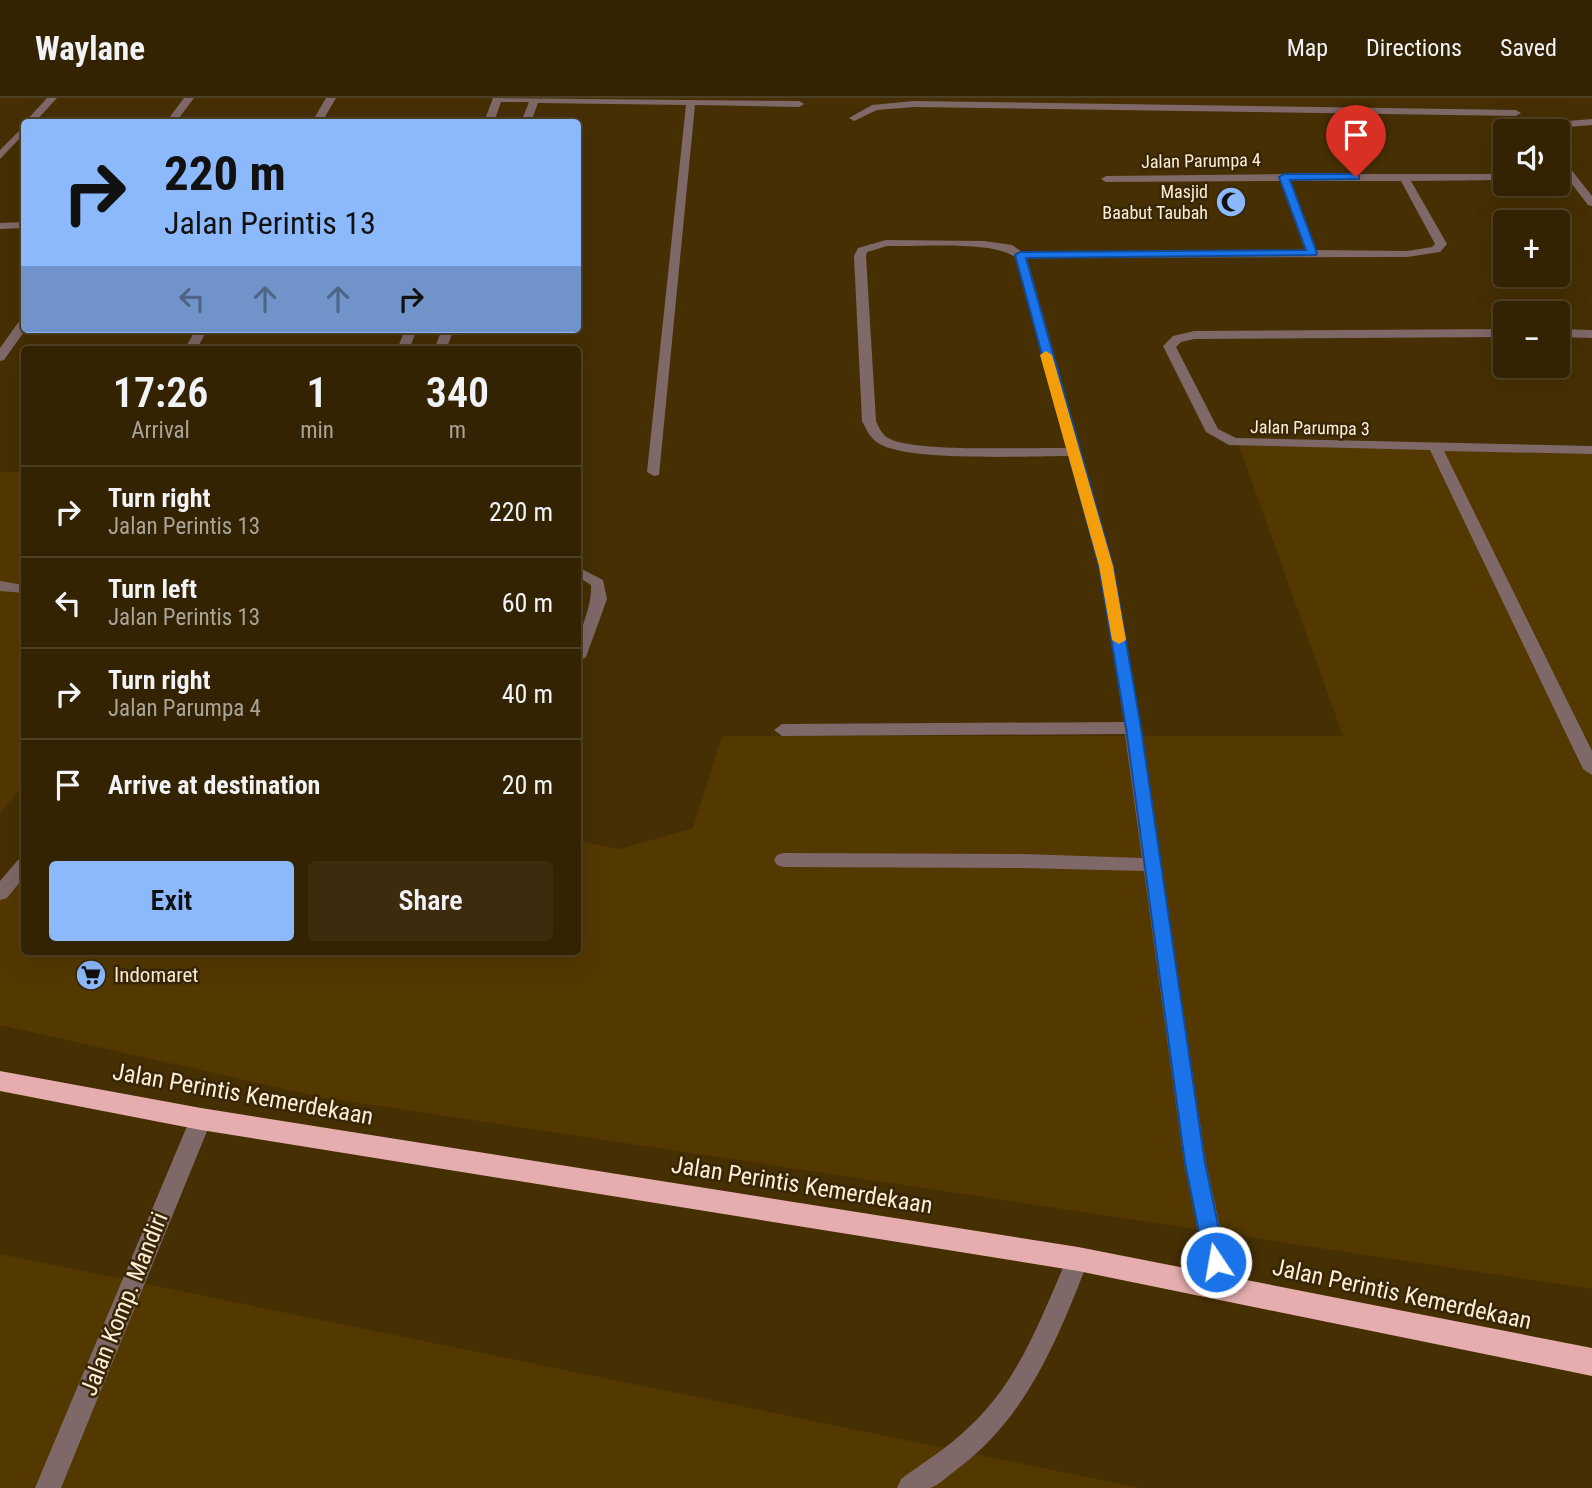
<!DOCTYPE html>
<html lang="en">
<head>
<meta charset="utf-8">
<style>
  body { margin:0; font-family:"Roboto Condensed",sans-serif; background:#3c2b0c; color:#f1f3f6; height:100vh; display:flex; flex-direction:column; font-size:26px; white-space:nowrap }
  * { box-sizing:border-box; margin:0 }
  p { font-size:23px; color:#a9a499 }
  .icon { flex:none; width:38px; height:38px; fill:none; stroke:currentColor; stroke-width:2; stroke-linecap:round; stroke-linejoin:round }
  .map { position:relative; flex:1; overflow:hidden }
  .panel { position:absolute; left:21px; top:248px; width:560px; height:609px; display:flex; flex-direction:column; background:#342302; border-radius:7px; box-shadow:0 7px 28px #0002,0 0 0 2px #4e4024 }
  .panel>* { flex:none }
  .guide { position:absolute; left:21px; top:21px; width:560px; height:214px; border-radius:7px; box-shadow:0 7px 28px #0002,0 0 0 2px #4e4024; background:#8cb9fc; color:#111; overflow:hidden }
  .tools { position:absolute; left:1493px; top:21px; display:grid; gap:14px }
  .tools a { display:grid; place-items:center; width:77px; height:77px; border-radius:7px; background:#342302; box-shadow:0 7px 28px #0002,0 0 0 2px #4e4024; font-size:35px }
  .pin { position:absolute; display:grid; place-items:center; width:60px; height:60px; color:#fff; margin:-72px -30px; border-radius:50% 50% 50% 0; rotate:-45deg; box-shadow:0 0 7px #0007 }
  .pin .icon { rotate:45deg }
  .me { position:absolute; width:77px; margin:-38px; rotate:348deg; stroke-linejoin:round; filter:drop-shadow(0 0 5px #0008) }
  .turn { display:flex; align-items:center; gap:24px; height:147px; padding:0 28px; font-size:32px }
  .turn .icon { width:91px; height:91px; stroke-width:2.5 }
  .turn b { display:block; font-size:49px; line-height:60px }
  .lanes { display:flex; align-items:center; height:66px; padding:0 28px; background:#0003; justify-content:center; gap:35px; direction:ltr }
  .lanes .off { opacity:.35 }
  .eta { display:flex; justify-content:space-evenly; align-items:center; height:119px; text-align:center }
  .eta b { font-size:42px; font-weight:600; line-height:49px }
  .button { display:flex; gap:14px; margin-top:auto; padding:14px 28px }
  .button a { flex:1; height:80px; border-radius:7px; background:#8cb9fc; color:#111; font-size:28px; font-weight:600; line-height:80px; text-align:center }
  .button a+a { background:#3c2b0c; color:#f1f3f6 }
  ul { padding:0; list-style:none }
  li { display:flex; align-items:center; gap:21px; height:91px; padding:0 28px; border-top:2px solid #4e4024 }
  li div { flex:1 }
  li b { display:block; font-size:26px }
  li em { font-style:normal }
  header { display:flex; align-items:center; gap:42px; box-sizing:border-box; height:98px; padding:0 35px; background:#342302; border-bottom:2px solid #4e4024 }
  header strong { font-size:33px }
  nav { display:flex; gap:38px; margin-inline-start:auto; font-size:24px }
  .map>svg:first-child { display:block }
</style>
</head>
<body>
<header>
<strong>Waylane</strong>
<nav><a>Map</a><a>Directions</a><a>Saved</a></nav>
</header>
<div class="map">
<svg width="1592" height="1390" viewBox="0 0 1592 1390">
  <rect width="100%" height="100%" fill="#462f03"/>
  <path fill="#533800" d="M 1237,342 L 1592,351 L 1592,1191 L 320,999 L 0,927 L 0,794 L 24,766 L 24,854 L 578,854 L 578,743 L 620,751 L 693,730 L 722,638 L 1343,638 Z
    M 0,374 L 24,374 L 24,688 L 0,714 Z
    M 0,1156 L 1140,1390 L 0,1390 Z"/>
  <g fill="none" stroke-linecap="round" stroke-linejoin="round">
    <path fill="#7f6868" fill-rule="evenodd" d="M 47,0 L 57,0 L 35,24 L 25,24 Z
      M 184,0 L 194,0 L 176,24 L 166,24 Z
      M 326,0 L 336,0 L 322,24 L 312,24 Z
      M 493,0 L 799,3 L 804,6 L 799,9 L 695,7 L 659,377 L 654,378 L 647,374 L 686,7 L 538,5 L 531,24 L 521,24 L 529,4 L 501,4 L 494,24 L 484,24 Z
      M 914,3 L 1516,12 L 1521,15 L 1516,18 L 914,9 L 877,12 L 854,23 L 849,20 L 872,7 Z
      M 1592,21 L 1592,27 L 1530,32 L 1525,29 L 1530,26 Z
      M 24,28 L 24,36 L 0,61 L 0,52 Z
      M 1558,59 L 1562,60 L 1592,98 L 1592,108 L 1588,107 L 1558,68 Z
      M 1284,76 L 1505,76 L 1505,82 L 1411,83 L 1447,146 L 1440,154 L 1407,159 L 1027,160 L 1113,468 L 1141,630 L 1206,1065 L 1233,1188 L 1229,1196 L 1221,1199 L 1213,1196 L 1209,1188 L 1184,1065 L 1144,773 L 1023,770 L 783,769 L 777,767 L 774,762 L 777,757 L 783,755 L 1023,756 L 1142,760 L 1125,636 L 782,638 L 774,632 L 782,626 L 1124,624 L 1099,468 L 1069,358 C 1031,358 905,364 878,345 C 870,340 866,331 862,323 L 854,158 L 858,150 L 886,142 L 984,143 L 1012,147 L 1022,154 L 1305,152 L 1280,83 L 1106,84 L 1101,81 L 1106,78 ZM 1291,83 L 1401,83 L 1435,146 L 1432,149 L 1407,153 L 1316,152 ZM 887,148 C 918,149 991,142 1015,159 L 1067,350 C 1032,349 913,355 888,340 C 882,336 879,330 876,323 L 866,158 L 867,154 Z
      M 24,124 L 24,130 L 0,131 L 0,125 Z
      M 24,221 L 26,231 L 4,262 L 0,263 L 0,250 L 20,222 Z
      M 196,231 L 208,231 L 196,252 L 184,252 Z
      M 405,231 L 417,231 L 409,252 L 397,252 Z
      M 442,231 L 454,231 L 446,252 L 434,252 Z
      M 1505,231 L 1505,239 L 1194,241 L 1181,244 L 1176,249 L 1218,331 L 1236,340 L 1592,348 L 1592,356 L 1444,353 L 1592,653 L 1592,677 L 1583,671 L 1430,352 L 1229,347 L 1206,334 L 1163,248 L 1173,238 L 1194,233 Z
      M 1558,231 L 1592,232 L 1592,240 L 1558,239 Z
      M 578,469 L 603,482 L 607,501 L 586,559 L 578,564 C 575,534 592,515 591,487 L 578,479 Z
      M 0,483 L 24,487 L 24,495 L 0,493 Z
      M 24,760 L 24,779 L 7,800 L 0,802 L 0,783 L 18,762 Z
      M 201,1012 L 209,1015 L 212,1021 L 61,1390 L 35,1390 L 190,1021 L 193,1015 Z
      M 1078,1151 L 1086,1154 L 1089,1161 C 1058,1240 1027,1320 956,1372 C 949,1377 938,1388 930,1390 C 920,1390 907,1390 897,1390 L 901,1381 C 924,1364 949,1349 969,1329 C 1021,1281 1042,1216 1070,1154 Z"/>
    <path fill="#e5adae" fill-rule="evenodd" d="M 0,973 L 201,1010 L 1078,1149 L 1592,1250 L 1592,1278 L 1078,1173 L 201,1032 L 0,993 Z"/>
  </g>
  <path fill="#1a73e8" stroke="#114b97" stroke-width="2" d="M 1356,76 L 1359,77 L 1359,81 L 1290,82 L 1317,155 L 1316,157 L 1026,160 L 1113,468 L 1141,630 L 1205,1065 L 1226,1164 L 1223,1170 L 1216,1173 L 1208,1170 L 1205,1164 L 1185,1065 L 1126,630 L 1099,468 L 1015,157 L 1020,154 L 1306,152 L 1279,79 L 1284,76 Z"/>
  <path fill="#f59e0b" d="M 1046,253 L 1052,257 L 1113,468 L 1126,542 L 1119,546 L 1112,542 L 1099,468 L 1040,257 Z"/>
  <defs>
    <g id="mosque-disc" transform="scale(1.575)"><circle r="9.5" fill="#8cb9fc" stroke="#382607"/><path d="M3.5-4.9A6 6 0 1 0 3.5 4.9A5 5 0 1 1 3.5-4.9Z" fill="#111"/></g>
    <g id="supermarket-disc" transform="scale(1.575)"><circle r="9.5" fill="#8cb9fc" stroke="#382607"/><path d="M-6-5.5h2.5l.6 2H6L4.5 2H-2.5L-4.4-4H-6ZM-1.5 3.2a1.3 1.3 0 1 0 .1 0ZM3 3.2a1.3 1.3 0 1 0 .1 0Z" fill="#111"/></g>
  </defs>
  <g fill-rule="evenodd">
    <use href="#mosque-disc" x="1231" y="104"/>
    <use href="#supermarket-disc" x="91" y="877"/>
  </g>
  <g text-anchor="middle" stroke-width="5" stroke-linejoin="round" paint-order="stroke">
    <g font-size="18" fill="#fdeed8" stroke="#382607">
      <text transform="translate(1201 63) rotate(-1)" y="6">Jalan Parumpa 4</text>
      <text transform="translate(1310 330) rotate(1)" y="6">Jalan Parumpa 3</text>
    </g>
    <g font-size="18" fill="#fdeed8" stroke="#382607" text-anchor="end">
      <text x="1208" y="100">Masjid<tspan x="1208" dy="21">Baabut Taubah</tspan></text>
    </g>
    <g font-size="21" fill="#fdeed8" stroke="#382607" text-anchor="start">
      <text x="114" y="884">Indomaret</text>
    </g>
    <g font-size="24" fill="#fdeed8" stroke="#382607">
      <text transform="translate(243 996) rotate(10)" y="8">Jalan Perintis Kemerdekaan</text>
      <text transform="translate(802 1087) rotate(9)" y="8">Jalan Perintis Kemerdekaan</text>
      <text transform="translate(1402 1196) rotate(12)" y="8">Jalan Perintis Kemerdekaan</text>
      <text transform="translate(124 1206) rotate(-68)" y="8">Jalan Komp. Mandiri</text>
    </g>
  </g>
</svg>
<div class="tools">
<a><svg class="icon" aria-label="sound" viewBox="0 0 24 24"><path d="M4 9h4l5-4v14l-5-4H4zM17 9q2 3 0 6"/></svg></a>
<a>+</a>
<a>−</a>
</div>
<div class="pin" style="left:1356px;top:79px;background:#d93025"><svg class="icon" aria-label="arrive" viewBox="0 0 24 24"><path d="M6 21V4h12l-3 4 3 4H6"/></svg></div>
<svg class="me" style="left:1216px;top:1164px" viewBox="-20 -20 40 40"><circle r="17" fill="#1a73e8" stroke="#fff" stroke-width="3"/><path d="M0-11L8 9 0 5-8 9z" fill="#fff"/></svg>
<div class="guide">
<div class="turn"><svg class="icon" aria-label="right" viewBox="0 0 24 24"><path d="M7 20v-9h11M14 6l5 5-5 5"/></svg><div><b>220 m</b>Jalan Perintis 13</div></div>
<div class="lanes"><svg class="icon off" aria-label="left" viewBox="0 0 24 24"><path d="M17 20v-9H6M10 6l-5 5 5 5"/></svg><svg class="icon off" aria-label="ahead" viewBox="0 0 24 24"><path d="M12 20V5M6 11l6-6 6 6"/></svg><svg class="icon off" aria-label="ahead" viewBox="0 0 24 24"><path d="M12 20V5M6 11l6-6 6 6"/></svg><svg class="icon" aria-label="right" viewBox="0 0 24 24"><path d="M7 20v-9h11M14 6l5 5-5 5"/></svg></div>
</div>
<section class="panel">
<div class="eta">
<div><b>17:26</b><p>Arrival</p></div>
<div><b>1</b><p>min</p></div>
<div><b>340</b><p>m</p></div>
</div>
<ul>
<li><svg class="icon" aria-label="right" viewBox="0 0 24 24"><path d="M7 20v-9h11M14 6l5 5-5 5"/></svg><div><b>Turn right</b><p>Jalan Perintis 13</p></div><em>220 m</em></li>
<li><svg class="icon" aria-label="left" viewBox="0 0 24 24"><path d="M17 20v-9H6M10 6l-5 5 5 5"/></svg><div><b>Turn left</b><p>Jalan Perintis 13</p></div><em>60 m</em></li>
<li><svg class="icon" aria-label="right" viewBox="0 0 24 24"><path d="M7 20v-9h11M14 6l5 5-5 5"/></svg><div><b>Turn right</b><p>Jalan Parumpa 4</p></div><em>40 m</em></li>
<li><svg class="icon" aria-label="arrive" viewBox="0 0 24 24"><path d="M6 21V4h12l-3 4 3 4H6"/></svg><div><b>Arrive at destination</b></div><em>20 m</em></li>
</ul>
<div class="button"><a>Exit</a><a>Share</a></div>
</section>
</div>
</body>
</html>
